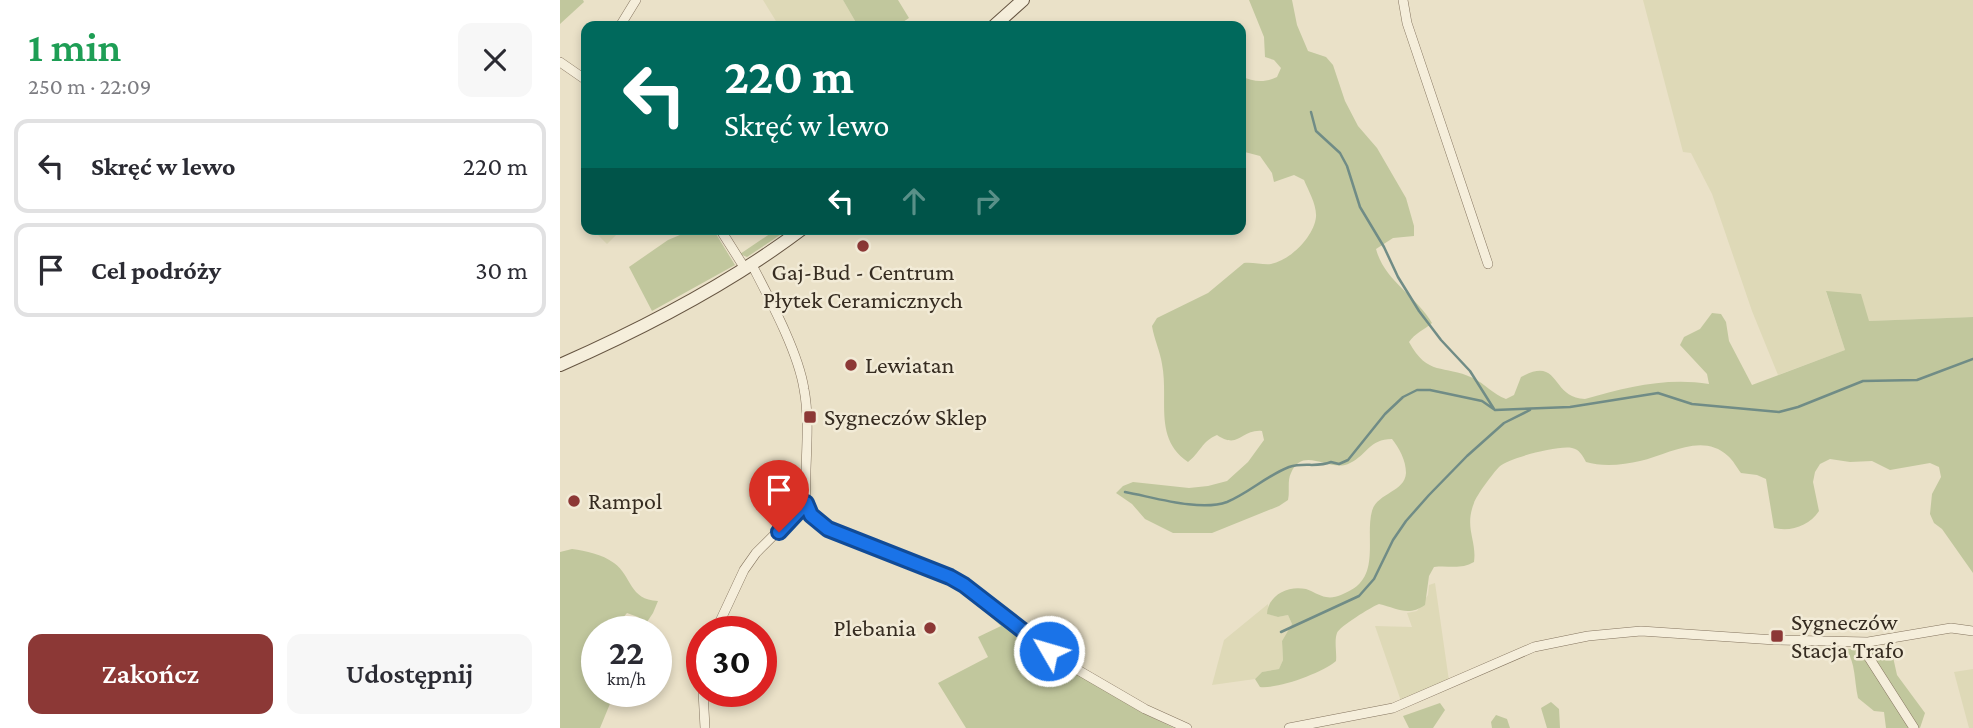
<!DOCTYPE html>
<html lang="pl">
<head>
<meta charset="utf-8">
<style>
  body { margin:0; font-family:"Crimson Pro",serif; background:#f7f7f7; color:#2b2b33; height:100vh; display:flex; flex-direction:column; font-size:26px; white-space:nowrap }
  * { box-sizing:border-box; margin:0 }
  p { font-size:23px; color:#7c7c81 }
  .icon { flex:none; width:38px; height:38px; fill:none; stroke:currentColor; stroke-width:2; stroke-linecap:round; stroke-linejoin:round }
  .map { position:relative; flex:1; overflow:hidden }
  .sheet { display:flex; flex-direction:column; background:#fff; width:560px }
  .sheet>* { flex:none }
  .guide { position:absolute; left:21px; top:21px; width:665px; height:214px; border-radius:14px; box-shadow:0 4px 10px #0003; background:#00695c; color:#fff; overflow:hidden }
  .speed { position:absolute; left:21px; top:616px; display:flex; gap:14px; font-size:35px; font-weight:700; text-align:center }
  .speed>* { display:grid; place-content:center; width:91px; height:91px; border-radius:50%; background:#fff; box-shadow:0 4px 10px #0003; line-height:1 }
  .speed small { font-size:18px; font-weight:400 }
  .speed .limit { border:10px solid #d22; background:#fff; color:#111 }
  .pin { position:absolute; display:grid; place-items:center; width:60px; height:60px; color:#fff; margin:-72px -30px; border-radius:50% 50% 50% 0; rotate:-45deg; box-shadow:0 0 7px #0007 }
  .pin .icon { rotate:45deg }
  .me { position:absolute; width:77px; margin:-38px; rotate:308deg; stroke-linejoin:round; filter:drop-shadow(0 0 5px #0008) }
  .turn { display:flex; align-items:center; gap:24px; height:147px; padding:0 28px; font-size:32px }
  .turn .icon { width:91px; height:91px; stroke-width:2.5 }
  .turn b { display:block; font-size:49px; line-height:60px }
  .lanes { display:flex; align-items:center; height:66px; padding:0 28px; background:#0003; justify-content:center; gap:35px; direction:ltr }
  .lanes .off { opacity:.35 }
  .round { display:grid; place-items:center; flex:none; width:74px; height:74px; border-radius:14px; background:#f7f7f7 }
  .overview { display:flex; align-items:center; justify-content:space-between; height:119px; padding:0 28px }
  h1 { font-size:42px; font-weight:600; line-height:52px; color:#1e9e55 }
  .action { display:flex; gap:14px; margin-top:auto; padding:14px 28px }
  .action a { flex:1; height:80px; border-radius:14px; background:#8c3836; color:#fff; font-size:28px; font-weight:600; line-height:80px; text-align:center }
  .action a+a { background:#f7f7f7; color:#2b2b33 }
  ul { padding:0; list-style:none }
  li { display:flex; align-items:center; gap:21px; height:94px; margin:0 14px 10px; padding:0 14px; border:4px solid #e1e1e2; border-radius:14px }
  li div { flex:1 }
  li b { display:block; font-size:26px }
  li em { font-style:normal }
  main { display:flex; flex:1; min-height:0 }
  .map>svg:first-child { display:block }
</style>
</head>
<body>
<main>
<section class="sheet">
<div class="overview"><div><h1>1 min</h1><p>250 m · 22:09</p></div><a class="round"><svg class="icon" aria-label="close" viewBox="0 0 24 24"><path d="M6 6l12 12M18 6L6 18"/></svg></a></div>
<ul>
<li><svg class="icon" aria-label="left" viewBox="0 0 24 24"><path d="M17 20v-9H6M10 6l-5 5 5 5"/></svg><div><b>Skręć w lewo</b></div><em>220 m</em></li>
<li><svg class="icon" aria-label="arrive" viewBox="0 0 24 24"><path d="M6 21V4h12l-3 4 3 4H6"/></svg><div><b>Cel podróży</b></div><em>30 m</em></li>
</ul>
<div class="action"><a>Zakończ</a><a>Udostępnij</a></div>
</section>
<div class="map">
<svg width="1413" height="728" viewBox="0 0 1413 728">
  <rect width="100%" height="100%" fill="#eae1c8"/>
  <path fill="#ded9b7" d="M 203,0 L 283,0 L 298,26 L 219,26 Z
    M 1083,0 L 1413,0 L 1413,317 L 1309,321 L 1266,292 L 1285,350 L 1218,375 L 1192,311 L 1152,194 L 1131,153 L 1123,152 Z
    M 32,229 L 62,229 L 47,244 Z
    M 875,583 L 889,681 L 841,701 L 815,626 L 852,627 L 847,613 L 857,611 L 868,595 L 869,585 Z
    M 708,604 L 708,614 L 718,617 L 728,615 L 732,624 L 722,641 L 723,660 L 719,669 L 702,672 L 695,679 L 652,685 L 664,640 Z
    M 1413,669 L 1413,728 L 1409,728 L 1394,672 Z"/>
  <path fill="#c1c79d" d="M 0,0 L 23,0 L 24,2 L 0,24 Z
    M 283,0 L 338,0 L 349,18 L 337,26 L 298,26 Z
    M 689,0 L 732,0 L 737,25 L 748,51 L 766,57 L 773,65 L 785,101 L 798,126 L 817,148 L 846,198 L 854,226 L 854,236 L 833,238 L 816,249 C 824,280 856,296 872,323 C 864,330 855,333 849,342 C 868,377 883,364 913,378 C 925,384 933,394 946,399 L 954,395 L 961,377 C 1001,355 990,398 1025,399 C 1066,387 1107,377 1149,384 L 1147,374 L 1120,345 L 1124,337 L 1140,329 L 1152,313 L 1161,314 L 1166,322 L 1169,341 L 1192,385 L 1285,350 L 1266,291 L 1301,294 L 1309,321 L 1413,317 L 1413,573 L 1382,529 L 1374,523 L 1370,514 L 1372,494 L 1381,477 L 1379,467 L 1370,463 L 1330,470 L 1312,461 L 1290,462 L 1270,459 L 1260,464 L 1255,472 L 1253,482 L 1259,511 C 1249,526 1231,532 1214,528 L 1206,479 L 1197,475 L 1181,473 C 1177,468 1173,460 1168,456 C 1142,432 1108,455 1080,461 C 1064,465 1042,467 1026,462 C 1023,456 1019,449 1012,448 C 998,445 949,458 939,467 C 934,472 916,496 914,503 C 904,528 917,540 914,562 C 900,570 889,565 874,567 L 869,576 L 865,605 C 848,617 837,608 819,604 C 811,607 779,627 777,633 C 774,641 777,653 776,661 C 762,673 718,689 700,687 L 695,679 L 702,672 L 719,669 L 723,660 L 722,641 L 732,624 L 728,615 L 718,617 L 707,614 C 708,595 728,585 746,589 C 753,591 759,596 766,597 C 774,599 784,594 791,590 C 820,574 805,536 812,511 C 817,493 845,492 846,473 C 846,460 839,448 832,439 C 809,439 807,455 790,463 C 771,474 743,444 731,473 C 727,481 730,491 728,500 L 719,506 L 652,533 L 613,533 L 585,519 L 572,504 L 556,493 L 563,486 L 573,482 L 629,488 L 648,486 L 667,481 L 688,462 L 704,440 L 702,431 C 681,429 679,450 657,435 C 642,441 640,453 628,462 C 593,438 609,400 602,364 C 600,351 594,339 592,326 L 597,318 L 648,293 L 684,263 C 693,262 703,265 711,264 C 731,260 754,236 756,217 C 757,205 748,190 744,180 L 734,175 L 714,182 L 712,173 L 700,156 L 681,151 L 681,76 C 694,82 704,83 717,77 L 721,68 L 714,60 L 705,57 L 704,37 Z
    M 134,229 L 153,229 L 175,265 L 92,311 L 69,267 L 108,240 Z
    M 217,229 L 229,229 L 187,257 L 180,254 Z
    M 12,549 C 26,551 42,554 54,563 C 72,576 69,600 98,601 L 93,613 L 85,625 L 78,617 L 67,613 L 51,632 L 37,632 L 37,691 L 53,691 L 54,694 L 40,728 L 0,728 L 0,552 Z
    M 407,593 L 420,601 L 479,652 L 581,712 L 614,728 L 406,728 L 378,683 L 428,657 L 418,637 L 441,626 L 405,594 Z
    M 1331,648 L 1337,675 L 1365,713 L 1360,728 L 1326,728 L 1324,712 L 1314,711 L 1298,698 C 1294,680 1296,664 1286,649 Z
    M 991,702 L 999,709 L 1000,728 L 987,728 L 981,708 Z
    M 880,703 L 885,710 L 873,728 L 849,728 L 843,716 Z
    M 936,715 L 947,719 L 950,728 L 932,728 L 931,722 Z"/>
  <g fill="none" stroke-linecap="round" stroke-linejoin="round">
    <path stroke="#708c86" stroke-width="2.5" d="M 751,112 L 756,131 L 780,153 L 787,166 L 800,207 L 824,247 L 838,277 L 859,311 L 881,340 L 910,371 L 934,409
      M 565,492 C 593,497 640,512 667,502 C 689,493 706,476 729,467 C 744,462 757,468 771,462 L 779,464 L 788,460 L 825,414 L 843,397 L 857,390 L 870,390 L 922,401 L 935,410 L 1010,407 L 1098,393 L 1132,404 L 1219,412 L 1238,407 L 1303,381 L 1357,380 L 1413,359
      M 721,632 L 799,596 L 814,579 L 833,540 L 846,521 L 869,495 L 907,456 L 944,423 L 970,410"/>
    <g stroke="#84745f" stroke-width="10">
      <path id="street" d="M 843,0 L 847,23 L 928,264
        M 60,26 L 76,0
        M 0,62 L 26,80
        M 160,229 L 184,267
        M 191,263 C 209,298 238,351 244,389 C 251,426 244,465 246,503 C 258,538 356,563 390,577 L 404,585 L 511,666 L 585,709 L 627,728
        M 155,632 L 184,570 L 196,553 L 246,503
        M 1299,642 L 1354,728
        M 143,691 L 145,728
        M 729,728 L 833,708 L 974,647 L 1028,636 L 1081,631 L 1215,640 L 1308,642 L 1391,628 L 1413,631"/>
    </g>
    <g stroke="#665542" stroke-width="14">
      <path id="secondary" d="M 434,26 L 463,0
        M 0,365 C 84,328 168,285 242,229"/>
    </g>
    <use href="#street" stroke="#f5eedb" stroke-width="9"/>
    <use href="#secondary" stroke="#f5eedb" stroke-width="12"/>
  </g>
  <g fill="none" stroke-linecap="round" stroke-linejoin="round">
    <g stroke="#114b97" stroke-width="18">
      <path id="route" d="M 219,532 L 246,503 L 251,515 L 268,529 L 390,577 L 404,585 L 489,651"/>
    </g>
    <use href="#route" stroke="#1a73e8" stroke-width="12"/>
  </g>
  <g fill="#8c3836" stroke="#f2ebd7" stroke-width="2.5">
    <circle cx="303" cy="246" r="7"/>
    <circle cx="291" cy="365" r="7"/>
    <rect x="243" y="410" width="14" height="14" rx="3.5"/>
    <circle cx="14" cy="501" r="7"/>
    <circle cx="370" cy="628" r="7"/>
    <rect x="1210" y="629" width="14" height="14" rx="3.5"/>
  </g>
  <g text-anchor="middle" stroke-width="5" stroke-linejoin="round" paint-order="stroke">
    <g font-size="24" fill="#362c21" stroke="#f2ebd7" text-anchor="start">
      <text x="303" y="280" text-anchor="middle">Gaj-Bud - Centrum<tspan x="303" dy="28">Płytek Ceramicznych</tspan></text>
      <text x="305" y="373">Lewiatan</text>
      <text x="264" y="425">Sygneczów Sklep</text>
      <text x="28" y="509">Rampol</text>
      <text x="1231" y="630">Sygneczów<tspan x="1231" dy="28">Stacja Trafo</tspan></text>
      <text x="356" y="636" text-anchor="end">Plebania</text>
    </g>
  </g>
</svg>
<div class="speed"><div>22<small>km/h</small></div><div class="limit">30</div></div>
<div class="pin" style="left:219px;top:532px;background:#d93025"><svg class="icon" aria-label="arrive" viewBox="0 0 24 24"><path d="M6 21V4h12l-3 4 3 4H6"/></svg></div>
<svg class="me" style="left:489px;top:651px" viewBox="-20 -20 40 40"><circle r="17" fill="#1a73e8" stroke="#fff" stroke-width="3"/><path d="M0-11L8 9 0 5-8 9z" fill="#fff"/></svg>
<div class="guide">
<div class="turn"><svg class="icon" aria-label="left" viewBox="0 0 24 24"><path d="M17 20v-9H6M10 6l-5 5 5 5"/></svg><div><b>220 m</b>Skręć w lewo</div></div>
<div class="lanes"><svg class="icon" aria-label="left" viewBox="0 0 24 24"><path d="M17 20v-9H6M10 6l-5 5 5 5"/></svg><svg class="icon off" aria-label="ahead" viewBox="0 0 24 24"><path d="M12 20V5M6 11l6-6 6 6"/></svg><svg class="icon off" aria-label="right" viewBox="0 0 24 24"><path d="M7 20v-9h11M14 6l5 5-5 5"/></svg></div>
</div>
</div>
</main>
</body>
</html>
